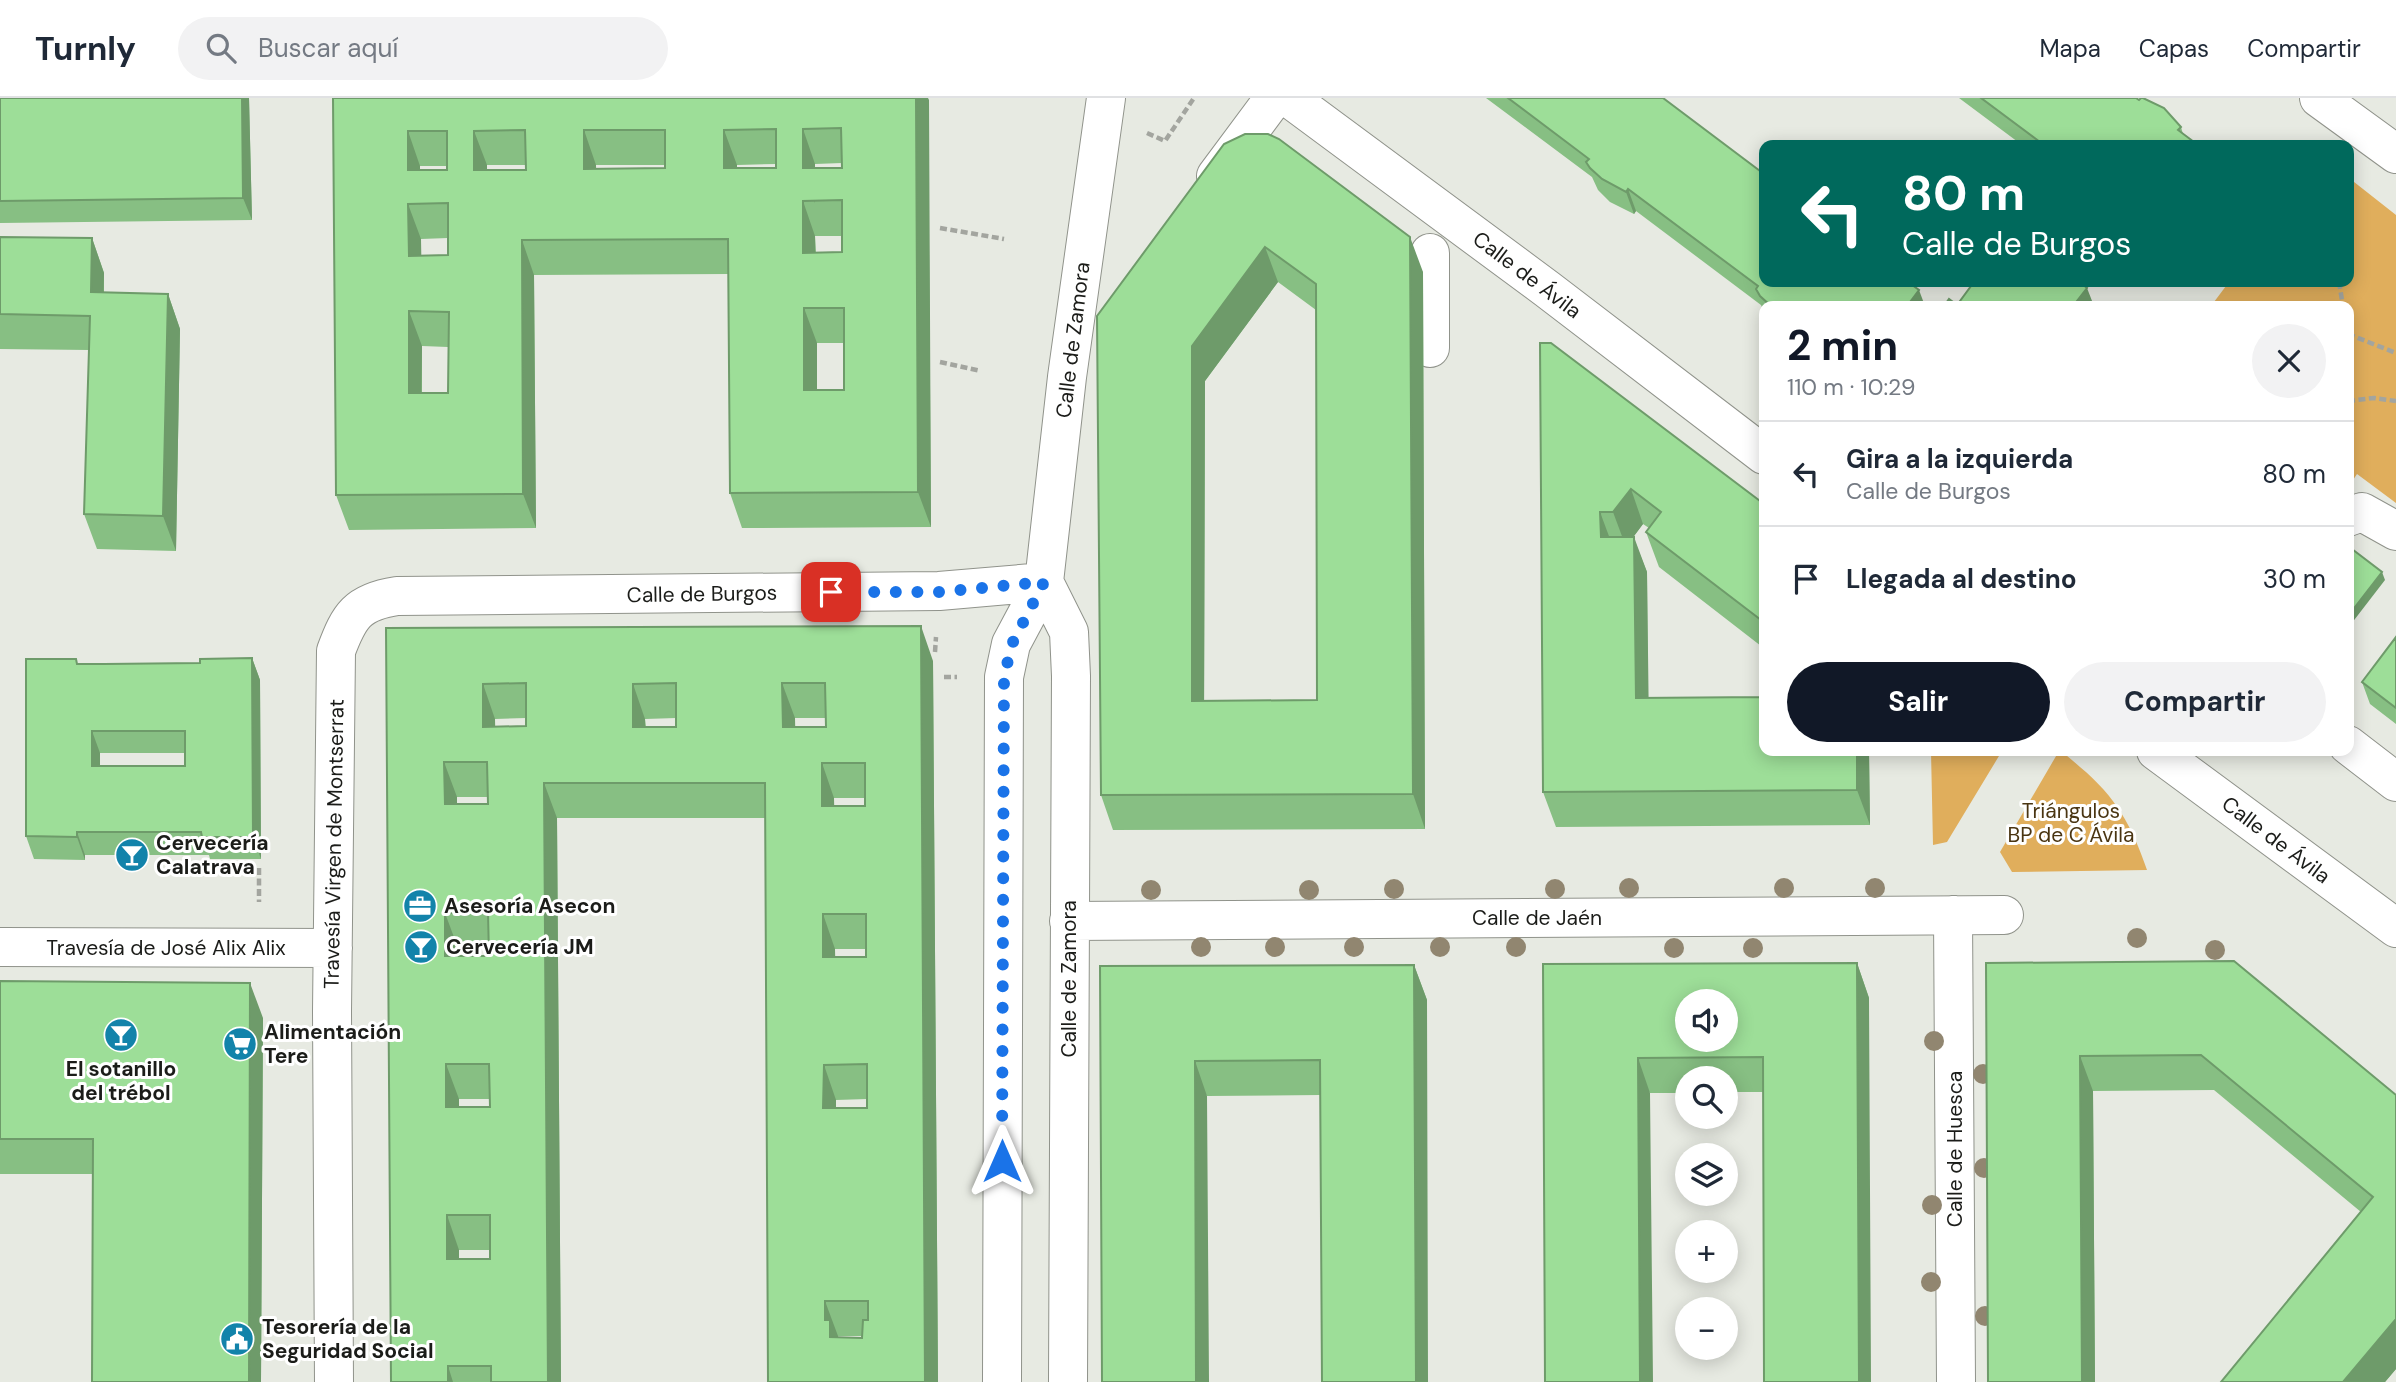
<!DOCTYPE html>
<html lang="es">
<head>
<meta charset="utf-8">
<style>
  body { margin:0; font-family:"DM Sans",sans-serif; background:#f2f2f3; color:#1f2937; height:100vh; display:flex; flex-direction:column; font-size:26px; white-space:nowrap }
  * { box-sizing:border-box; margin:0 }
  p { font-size:23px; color:#747a83 }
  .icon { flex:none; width:38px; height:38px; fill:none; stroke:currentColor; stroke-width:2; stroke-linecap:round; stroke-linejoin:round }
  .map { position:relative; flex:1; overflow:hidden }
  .panel { position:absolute; left:1759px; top:203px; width:595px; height:455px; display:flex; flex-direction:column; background:#fff; border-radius:14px; box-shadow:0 4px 18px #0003 }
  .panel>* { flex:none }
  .top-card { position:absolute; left:1759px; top:42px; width:595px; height:147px; border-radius:14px; box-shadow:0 4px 18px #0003; background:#00695c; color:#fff; overflow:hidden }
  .tools { position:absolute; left:1675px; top:891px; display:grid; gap:14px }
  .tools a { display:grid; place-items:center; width:63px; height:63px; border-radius:50%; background:#fff; box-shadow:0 4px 18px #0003; font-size:35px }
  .pin { position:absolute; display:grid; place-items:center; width:60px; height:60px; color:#fff; margin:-30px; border-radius:14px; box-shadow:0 4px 10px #0006 }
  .me { position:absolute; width:77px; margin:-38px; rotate:0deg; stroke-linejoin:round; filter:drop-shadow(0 0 5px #0008) }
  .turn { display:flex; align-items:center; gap:24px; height:147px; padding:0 28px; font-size:32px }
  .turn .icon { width:91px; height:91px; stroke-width:2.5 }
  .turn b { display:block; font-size:49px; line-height:60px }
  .round { display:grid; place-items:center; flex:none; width:74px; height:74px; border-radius:37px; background:#f2f2f3 }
  .summary { display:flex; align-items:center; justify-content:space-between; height:119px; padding:0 28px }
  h1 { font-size:42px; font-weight:700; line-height:52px; color:#111827 }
  .primary-button { display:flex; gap:14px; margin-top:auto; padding:14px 28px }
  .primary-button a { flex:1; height:80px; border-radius:42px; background:#111827; color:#fff; font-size:28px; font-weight:700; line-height:80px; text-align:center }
  .primary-button a+a { background:#f2f2f3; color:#1f2937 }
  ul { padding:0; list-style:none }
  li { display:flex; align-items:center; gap:21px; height:105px; padding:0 28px; border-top:2px solid #e0e1e3 }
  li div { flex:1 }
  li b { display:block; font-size:26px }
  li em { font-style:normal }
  header { display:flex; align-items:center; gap:42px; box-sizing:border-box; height:98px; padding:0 35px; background:#fff; border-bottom:2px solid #e0e1e3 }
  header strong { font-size:33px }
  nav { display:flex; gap:38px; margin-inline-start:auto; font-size:24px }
  .search { width:490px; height:63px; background:#f2f2f3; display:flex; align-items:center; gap:18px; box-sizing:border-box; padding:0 24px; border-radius:38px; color:#747a83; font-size:26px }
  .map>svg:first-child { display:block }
</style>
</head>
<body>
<header>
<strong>Turnly</strong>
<div class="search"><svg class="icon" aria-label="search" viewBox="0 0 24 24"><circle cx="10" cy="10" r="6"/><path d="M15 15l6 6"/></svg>Buscar aquí</div>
<nav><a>Mapa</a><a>Capas</a><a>Compartir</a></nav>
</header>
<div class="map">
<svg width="2396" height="1284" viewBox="0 0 2396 1284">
  <rect width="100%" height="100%" fill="#e7eae2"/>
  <path fill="#e0ae5c" d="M 2349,80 L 2396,117 L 2396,405 L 2357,376 L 2349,388 L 2348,208 L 2211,208 L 2229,184 L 2348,184 Z
    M 1931,653 L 2002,653 L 1947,744 L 1933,747 Z
    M 2059,653 C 2066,656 2073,663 2080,669 C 2116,699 2132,728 2147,772 L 2012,774 L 2000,754 Z"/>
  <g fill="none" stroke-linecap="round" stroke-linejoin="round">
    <g stroke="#90938b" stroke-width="40">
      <path id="minor" d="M 1289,0 L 1547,191 L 1764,357
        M 1216,78 L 1274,0
        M 1430,155 L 1430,250
        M 2348,419 L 2362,414 L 2396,433
        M 1044,484 L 1069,534 L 1071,578 L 1068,1284
        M 2348,647 L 2396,684
        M 2156,653 L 2396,830
        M 1953,817 L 1956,1284
        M 1069,823 L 2004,817
        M 0,849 L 333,850
        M 334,1284 L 332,914 L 336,553 C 349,518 357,504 397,498 L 939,493 L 1044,484
        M 1002,1284 L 1004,579 L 1011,546 L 1044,484 L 1067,279 L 1106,0"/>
    </g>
    <g stroke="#90938b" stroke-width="40">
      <path id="major" d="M 2319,0 L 2396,56"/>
    </g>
    <path stroke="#a3a59f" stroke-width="4.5" stroke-dasharray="7 3.5" stroke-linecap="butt" d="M 1147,35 L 1165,43 L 1194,0
      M 940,130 L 1004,141
      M 2339,184 L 2343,208
      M 2348,236 L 2396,255
      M 940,264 L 981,273
      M 2348,303 L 2374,300 L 2396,303
      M 935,554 L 936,539
      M 944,579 L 957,579
      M 259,770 L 259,804"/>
    <use href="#minor" stroke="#fff" stroke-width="38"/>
    <use href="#major" stroke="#fff" stroke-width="38"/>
  </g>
  <g fill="#918670">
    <circle cx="1629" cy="790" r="10"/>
    <circle cx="1784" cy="790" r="10"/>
    <circle cx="1875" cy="790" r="10"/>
    <circle cx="1394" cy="791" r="10"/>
    <circle cx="1555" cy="791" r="10"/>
    <circle cx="1151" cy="792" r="10"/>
    <circle cx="1309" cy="792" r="10"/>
    <circle cx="2137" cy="840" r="10"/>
    <circle cx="1201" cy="849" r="10"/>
    <circle cx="1275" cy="849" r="10"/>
    <circle cx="1354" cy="849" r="10"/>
    <circle cx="1440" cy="849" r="10"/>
    <circle cx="1516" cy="849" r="10"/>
    <circle cx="1674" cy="850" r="10"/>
    <circle cx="1753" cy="850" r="10"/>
    <circle cx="2215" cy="852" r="10"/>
    <circle cx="1934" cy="943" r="10"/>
    <circle cx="1983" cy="976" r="10"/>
    <circle cx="1984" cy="1070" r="10"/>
    <circle cx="1932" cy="1107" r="10"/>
    <circle cx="1931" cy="1184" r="10"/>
    <circle cx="1985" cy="1218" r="10"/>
  </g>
  <path fill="#87bf83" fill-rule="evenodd" d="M 0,0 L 249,0 L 252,122 L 0,125 Z
    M 333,0 L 928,0 L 931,429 L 742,430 L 730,395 L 728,176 L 534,177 L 536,430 L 349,432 L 336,397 ZM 842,65 L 842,70 L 815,70 L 815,66 ZM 776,66 L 776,70 L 737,70 L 737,67 ZM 487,67 L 526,67 L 526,72 L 487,72 ZM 596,67 L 665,67 L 665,70 L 596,71 ZM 420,68 L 447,68 L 447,72 L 420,72 ZM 815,138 L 842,138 L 842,154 L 816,155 ZM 448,140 L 448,157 L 421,158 L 421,141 ZM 817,245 L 844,245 L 844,292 L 817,292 ZM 422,248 L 448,249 L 448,295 L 422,295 Z
    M 1486,0 L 1663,0 L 1925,208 L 1764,208 L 1764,214 L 1761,207 L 1636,113 L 1634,116 L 1610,104 L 1598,92 L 1592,79 Z
    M 1959,0 L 2136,0 L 2181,29 L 2183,36 L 2198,47 L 2022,47 Z
    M 1224,46 L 1423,174 L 1425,731 L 1113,732 L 1101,697 ZM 1278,184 L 1316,212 L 1317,602 L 1204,603 L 1205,283 Z
    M 0,139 L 92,140 L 104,175 L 104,194 L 168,196 L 180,231 L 176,453 L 97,451 L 84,416 L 89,252 L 0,251 Z
    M 1540,245 L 1764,406 L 1764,653 L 1869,653 L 1870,727 L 1556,729 L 1543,694 ZM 1643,426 L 1649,430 L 1646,434 L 1659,469 L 1761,548 L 1763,599 L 1648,600 L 1647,474 L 1633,439 Z
    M 386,530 L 933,563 L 938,1284 L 768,1284 L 765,720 L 557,720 L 561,1284 L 391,1284 ZM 526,620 L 526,628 L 495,629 L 495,621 ZM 676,620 L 676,629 L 646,629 L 645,621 ZM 795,620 L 826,620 L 826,629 L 795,629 ZM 457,699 L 488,699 L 488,706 L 457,706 ZM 834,700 L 865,700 L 865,708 L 834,708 ZM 458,850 L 488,850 L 489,858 L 458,858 ZM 835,851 L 866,851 L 866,859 L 835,859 ZM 459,1001 L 489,1001 L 490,1009 L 459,1009 ZM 867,1001 L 867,1010 L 836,1010 L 836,1002 ZM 459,1152 L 490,1152 L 490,1161 L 459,1161 ZM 838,1238 L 862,1238 L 862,1240 L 838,1239 Z
    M 2396,539 L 2396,626 L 2370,606 L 2362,584 Z
    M 252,560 L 260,582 L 261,761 L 210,761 L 209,757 L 85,757 L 85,762 L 34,761 L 26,738 L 78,566 L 200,565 ZM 100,655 L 185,655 L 185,668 L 100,668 Z
    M 1857,865 L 1869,900 L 1763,994 L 1726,994 L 1726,980 L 1687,980 L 1687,995 L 1650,995 L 1543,866 Z
    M 1986,865 L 2396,997 L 2396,1271 L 2385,1284 L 2221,1284 L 2361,1114 L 2214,992 L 2093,993 L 2095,1284 L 1988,1284 Z
    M 1414,867 L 1427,902 L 1320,997 L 1207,998 L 1100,868 Z
    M 0,883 L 263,920 L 261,1284 L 92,1284 L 92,1076 L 0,1076 Z"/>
  <path fill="#6e9b6a" d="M 242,0 L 249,0 L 252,122 L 243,100 Z
    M 916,0 L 928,0 L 929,2 L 931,429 L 918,394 Z
    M 803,31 L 815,66 L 815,105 L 803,70 Z
    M 584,32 L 596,67 L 597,106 L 584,71 Z
    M 724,32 L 737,67 L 737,105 L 724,70 Z
    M 408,33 L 420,68 L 420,107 L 408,72 Z
    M 474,33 L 487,67 L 487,107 L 474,72 Z
    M 1628,91 L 1636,113 L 1634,116 L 1626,94 Z
    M 803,103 L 815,138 L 816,190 L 803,155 Z
    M 408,106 L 421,141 L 422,193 L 409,158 Z
    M 1410,139 L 1423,174 L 1425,731 L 1413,696 Z
    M 92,140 L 104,175 L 103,229 L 91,194 Z
    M 522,142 L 534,177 L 536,430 L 523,396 Z
    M 1265,149 L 1278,184 L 1205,283 L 1204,638 L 1192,603 L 1192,248 Z
    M 2087,190 L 2094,208 L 2073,208 Z
    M 1919,192 L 1925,208 L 1907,208 Z
    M 168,196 L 180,231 L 176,453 L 163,418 Z
    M 804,210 L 817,245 L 817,327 L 804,292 Z
    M 409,213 L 422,248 L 421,330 L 409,295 Z
    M 1631,391 L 1643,426 L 1626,449 L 1613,414 Z
    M 1600,414 L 1613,449 L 1601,439 Z
    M 1634,439 L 1647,474 L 1649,635 L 1636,600 Z
    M 2382,474 L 2385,482 L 2348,530 L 2348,518 Z
    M 921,528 L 933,563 L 938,1284 L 925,1284 Z
    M 252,560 L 260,582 L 261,761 L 253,739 Z
    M 782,585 L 795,620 L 796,664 L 783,629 Z
    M 483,586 L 495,621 L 496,664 L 483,629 Z
    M 633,586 L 645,621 L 646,664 L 633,629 Z
    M 92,633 L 100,655 L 100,690 L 92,668 Z
    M 1857,653 L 1869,653 L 1870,727 L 1857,692 Z
    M 444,664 L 457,699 L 457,741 L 445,706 Z
    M 822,665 L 834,700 L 835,743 L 822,708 Z
    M 544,685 L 557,720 L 561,1284 L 548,1284 Z
    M 77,734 L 85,757 L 85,762 L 77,739 Z
    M 445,815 L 458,850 L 458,893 L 445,858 Z
    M 823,816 L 835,851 L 836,894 L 823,859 Z
    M 1857,865 L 1869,900 L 1871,1284 L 1859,1284 Z
    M 1414,867 L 1427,902 L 1428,1284 L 1416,1284 Z
    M 250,885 L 263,920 L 261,1284 L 249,1284 Z
    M 2080,958 L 2093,993 L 2095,1284 L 2082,1284 Z
    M 1638,960 L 1650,995 L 1653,1284 L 1640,1284 Z
    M 1195,963 L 1207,998 L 1209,1284 L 1196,1284 Z
    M 446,966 L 459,1001 L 459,1044 L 446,1009 Z
    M 824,967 L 836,1002 L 836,1045 L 823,1010 Z
    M 447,1117 L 459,1152 L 459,1196 L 447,1161 Z
    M 825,1203 L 838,1238 L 843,1274 L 825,1222 Z
    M 2396,1221 L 2396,1271 L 2385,1284 L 2343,1284 Z
    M 448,1268 L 453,1284 L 448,1284 Z"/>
  <path fill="#9dde98" stroke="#6e9b6a" stroke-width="2" fill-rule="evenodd" d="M 0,0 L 242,0 L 243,100 L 0,103 Z
    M 333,0 L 916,0 L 918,394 L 730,395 L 728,141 L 522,142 L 523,396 L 336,397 ZM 841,30 L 842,70 L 803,70 L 803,31 ZM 776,31 L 776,70 L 724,70 L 724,32 ZM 525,32 L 526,72 L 474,72 L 474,33 ZM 584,32 L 665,32 L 665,70 L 584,71 ZM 408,33 L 447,33 L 447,72 L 408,72 ZM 842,102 L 842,154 L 803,155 L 803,103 ZM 448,105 L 448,157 L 409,158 L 408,106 ZM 804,210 L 844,210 L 844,292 L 804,292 ZM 409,213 L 449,214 L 448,295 L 409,295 Z
    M 1508,0 L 1663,0 L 1764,76 L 1764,184 L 1908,184 L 1919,192 L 1907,208 L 1771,208 L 1760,198 L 1756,191 L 1758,188 L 1628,91 L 1626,94 L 1602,81 L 1590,70 L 1586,64 L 1589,61 Z
    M 1981,0 L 2136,0 L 2139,2 L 2141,0 L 2143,0 L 2164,10 L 2181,29 L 2178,32 L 2198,47 L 2044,47 Z
    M 1245,36 L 1268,36 L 1279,41 L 1410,139 L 1413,696 L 1101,697 L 1097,218 L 1224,46 ZM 1265,149 L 1316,186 L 1317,602 L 1192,603 L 1192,248 Z
    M 0,139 L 92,140 L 91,194 L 168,196 L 163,418 L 84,416 L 90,218 L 0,216 Z
    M 1974,184 L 2080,184 L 2087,190 L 2073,208 L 1944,208 L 1949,201 L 1957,207 Z
    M 1540,245 L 1551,245 L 1764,406 L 1764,653 L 1857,653 L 1857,692 L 1543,694 ZM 1631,391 L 1661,414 L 1646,434 L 1761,522 L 1763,599 L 1636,600 L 1634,439 L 1601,439 L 1600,414 L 1613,414 Z
    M 2348,448 L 2382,474 L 2348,518 Z
    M 921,528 L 925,1284 L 768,1284 L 765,685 L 544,685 L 548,1284 L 491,1284 L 491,1268 L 448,1268 L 448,1284 L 391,1284 L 386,530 ZM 526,585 L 526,628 L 483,629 L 483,586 ZM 676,585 L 676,629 L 633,629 L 633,586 ZM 782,585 L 825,585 L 826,629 L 783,629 ZM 444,664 L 487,664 L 488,706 L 445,706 ZM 822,665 L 865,665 L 865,708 L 822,708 ZM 445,815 L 488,815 L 489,858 L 445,858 ZM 823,816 L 866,816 L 866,859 L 823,859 ZM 446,966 L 489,966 L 490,1009 L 446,1009 ZM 867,966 L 867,1010 L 823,1010 L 824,967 ZM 447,1117 L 490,1117 L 490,1161 L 447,1161 ZM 825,1203 L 868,1203 L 868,1222 L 863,1222 L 862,1240 L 830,1239 L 830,1222 L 825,1222 Z
    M 2396,539 L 2396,610 L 2362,584 Z
    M 252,560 L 253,739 L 202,739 L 201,734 L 77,734 L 77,739 L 26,738 L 26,561 L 76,561 L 77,566 L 104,566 L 200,565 L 200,561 ZM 92,633 L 185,633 L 185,668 L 92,668 Z
    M 2234,863 L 2396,997 L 2396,1221 L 2343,1284 L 2221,1284 L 2373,1099 L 2201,957 L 2080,958 L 2082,1284 L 1988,1284 L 1986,865 Z
    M 1857,865 L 1859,1284 L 1764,1284 L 1763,959 L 1638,960 L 1640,1284 L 1545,1284 L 1543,866 ZM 1687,903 L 1726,903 L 1726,942 L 1687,942 Z
    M 1414,867 L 1416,1284 L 1322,1284 L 1320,962 L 1195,963 L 1196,1284 L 1102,1284 L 1100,868 Z
    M 0,883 L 250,885 L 249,1284 L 92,1284 L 93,1041 L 0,1041 Z"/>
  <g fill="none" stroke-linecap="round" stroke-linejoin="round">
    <path stroke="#1a73e8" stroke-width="12" stroke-dasharray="0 21.6" d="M 831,494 L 939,494 L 1044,484 L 1012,546 L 1004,579 L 1002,1063"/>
  </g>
  <defs>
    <g id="bar-disc" transform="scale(1.75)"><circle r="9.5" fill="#1283aa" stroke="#fff"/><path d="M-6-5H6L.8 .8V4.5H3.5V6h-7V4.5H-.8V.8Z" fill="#fff"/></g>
    <g id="office-disc" transform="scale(1.75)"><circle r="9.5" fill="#1283aa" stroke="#fff"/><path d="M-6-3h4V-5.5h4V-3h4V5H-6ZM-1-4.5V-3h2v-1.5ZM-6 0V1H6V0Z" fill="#fff"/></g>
    <g id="supermarket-disc" transform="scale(1.75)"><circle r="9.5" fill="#1283aa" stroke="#fff"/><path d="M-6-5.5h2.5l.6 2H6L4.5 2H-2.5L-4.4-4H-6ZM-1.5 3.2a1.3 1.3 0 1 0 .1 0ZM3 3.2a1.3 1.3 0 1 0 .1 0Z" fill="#fff"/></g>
    <g id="civic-disc" transform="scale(1.75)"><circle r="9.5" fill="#1283aa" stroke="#fff"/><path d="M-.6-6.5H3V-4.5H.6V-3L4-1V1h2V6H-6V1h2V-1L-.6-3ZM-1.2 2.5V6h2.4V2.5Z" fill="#fff"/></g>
  </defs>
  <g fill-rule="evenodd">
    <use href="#bar-disc" x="132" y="757"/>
    <use href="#office-disc" x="420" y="808"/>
    <use href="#bar-disc" x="421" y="849"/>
    <use href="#bar-disc" x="121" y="937"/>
    <use href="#supermarket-disc" x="240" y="946"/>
    <use href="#civic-disc" x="237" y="1241"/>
  </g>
  <g text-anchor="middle" stroke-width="6" stroke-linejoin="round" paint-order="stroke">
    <g font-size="21" fill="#1b1c19" stroke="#fff">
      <text transform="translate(1527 177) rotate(37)" y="7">Calle de Ávila</text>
      <text transform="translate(1073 242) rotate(-83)" y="7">Calle de Zamora</text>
      <text transform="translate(702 496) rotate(-1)" y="7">Calle de Burgos</text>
      <text transform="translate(2276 742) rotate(37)" y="7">Calle de Ávila</text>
      <text transform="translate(334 746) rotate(-89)" y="7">Travesía Virgen de Montserrat</text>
      <text x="1537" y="827">Calle de Jaén</text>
      <text x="166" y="857">Travesía de José Alix Alix</text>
      <text transform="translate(1069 881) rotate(-90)" y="7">Calle de Zamora</text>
      <text transform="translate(1955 1051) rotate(-90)" y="7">Calle de Huesca</text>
    </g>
    <g font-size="21" fill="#4a3512" stroke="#fff">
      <text x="2071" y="720">Triángulos<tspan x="2071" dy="24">BP de C Ávila</tspan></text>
    </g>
    <g font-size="21" font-weight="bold" fill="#1b1c19" stroke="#fff" text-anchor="start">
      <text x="156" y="752">Cervecería<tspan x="156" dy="24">Calatrava</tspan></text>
      <text x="444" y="815">Asesoría Asecon</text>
      <text x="446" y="856">Cervecería JM</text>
      <text x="264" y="941">Alimentación<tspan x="264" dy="24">Tere</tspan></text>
      <text x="121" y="978" text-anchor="middle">El sotanillo<tspan x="121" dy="24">del trébol</tspan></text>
      <text x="262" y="1236">Tesorería de la<tspan x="262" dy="24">Seguridad Social</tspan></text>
    </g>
  </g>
</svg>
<div class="tools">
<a><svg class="icon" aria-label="sound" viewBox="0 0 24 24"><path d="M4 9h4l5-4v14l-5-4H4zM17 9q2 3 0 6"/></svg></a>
<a><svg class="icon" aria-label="search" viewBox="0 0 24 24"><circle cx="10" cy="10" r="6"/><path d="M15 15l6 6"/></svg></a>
<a><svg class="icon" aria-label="layers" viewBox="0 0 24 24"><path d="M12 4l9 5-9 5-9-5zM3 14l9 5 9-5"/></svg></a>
<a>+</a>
<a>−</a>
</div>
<div class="pin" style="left:831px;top:494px;background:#d93025"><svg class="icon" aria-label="arrive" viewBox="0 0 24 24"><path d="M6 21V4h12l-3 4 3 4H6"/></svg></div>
<svg class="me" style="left:1002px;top:1063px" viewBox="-20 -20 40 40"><path d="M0-17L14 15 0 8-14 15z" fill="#1a73e8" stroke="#fff" stroke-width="4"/></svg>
<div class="top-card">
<div class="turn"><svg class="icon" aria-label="left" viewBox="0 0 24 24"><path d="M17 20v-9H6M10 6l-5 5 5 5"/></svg><div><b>80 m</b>Calle de Burgos</div></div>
</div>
<section class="panel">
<div class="summary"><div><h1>2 min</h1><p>110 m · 10:29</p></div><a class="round"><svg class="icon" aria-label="close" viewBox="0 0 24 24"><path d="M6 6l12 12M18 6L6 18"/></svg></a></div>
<ul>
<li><svg class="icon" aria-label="left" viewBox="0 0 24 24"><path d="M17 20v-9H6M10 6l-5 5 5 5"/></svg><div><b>Gira a la izquierda</b><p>Calle de Burgos</p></div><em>80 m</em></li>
<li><svg class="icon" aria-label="arrive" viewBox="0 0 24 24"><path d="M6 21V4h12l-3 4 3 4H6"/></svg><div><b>Llegada al destino</b></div><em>30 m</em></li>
</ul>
<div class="primary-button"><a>Salir</a><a>Compartir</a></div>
</section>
</div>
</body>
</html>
